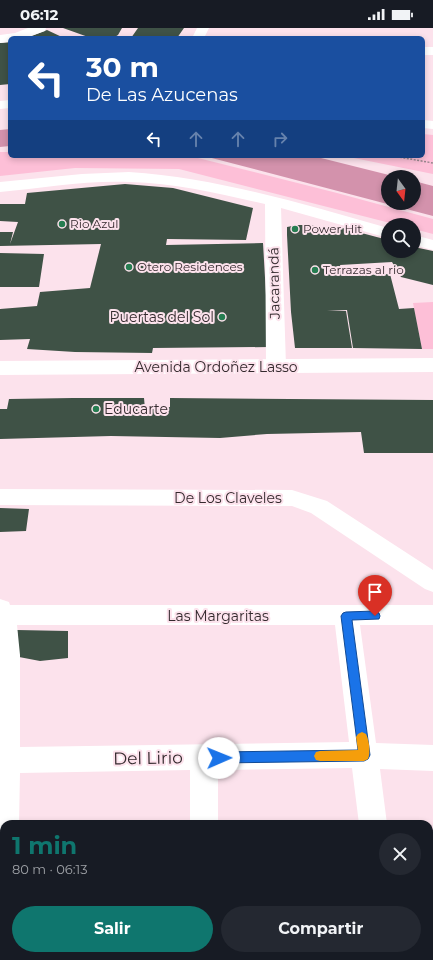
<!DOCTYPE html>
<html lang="es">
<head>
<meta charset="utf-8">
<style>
  body { margin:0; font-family:Montserrat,sans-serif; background:#242831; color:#f1f3f6; height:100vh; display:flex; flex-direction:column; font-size:15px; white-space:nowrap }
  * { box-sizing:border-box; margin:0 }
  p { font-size:13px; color:#9ea1a6 }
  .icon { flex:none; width:22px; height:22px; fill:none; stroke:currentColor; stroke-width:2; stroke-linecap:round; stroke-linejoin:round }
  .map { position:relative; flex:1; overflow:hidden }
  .drawer { position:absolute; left:0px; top:792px; width:433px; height:140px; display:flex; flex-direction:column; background:#171b24; border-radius:12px 12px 0 0; box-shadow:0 2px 6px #0003 }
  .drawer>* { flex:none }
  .top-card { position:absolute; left:8px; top:8px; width:417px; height:122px; border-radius:6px; box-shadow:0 2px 6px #0003; background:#1a4fa0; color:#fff; overflow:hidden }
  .needle { width:26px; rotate:165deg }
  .buttons { position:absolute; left:381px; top:142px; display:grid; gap:8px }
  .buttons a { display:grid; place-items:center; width:40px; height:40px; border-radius:50%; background:#171b24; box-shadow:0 2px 6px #0003; font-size:20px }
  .pin { position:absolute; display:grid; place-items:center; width:34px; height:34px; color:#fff; margin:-41px -17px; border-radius:50% 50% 50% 0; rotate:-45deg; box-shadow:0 0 4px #0007 }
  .pin .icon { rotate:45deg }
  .me { position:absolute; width:44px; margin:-22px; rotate:89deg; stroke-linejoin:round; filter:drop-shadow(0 0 3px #0008) }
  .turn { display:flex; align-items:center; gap:14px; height:84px; padding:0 12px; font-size:18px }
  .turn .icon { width:52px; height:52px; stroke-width:2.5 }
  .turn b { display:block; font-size:28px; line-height:34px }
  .lanes { display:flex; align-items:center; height:38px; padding:0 12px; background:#0003; justify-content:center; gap:20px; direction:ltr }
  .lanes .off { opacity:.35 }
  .round { display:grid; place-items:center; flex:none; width:42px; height:42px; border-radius:21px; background:#242831 }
  .headline { display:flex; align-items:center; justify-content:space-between; height:68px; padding:0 12px }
  h1 { font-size:24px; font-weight:700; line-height:30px; color:#0f766e }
  .action { display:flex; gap:8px; margin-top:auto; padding:8px 12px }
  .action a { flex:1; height:46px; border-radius:24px; background:#0f766e; color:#fff; font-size:16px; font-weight:700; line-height:46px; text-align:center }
  .action a+a { background:#242831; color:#f1f3f6 }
  .status { display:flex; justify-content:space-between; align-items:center; height:28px; padding:0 20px; background:#171b24; direction:ltr }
  .status svg { height:11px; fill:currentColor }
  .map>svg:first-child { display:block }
</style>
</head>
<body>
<div class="status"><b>06:12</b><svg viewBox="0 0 49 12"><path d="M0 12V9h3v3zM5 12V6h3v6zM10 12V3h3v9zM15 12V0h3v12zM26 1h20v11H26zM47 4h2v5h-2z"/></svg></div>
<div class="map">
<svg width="433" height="932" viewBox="0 0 433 932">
  <rect width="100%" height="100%" fill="#fce2ec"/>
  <path fill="#fdbfd7" d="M 423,106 L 433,107 L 433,146 L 344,128 L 423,128 Z
    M 0,124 L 10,124 L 10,128 L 190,128 L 337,165 L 433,191 L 433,206 L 414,201 L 414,197 L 398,197 L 179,141 L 75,140 L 0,148 Z
    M 433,274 L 433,321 L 422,321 L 413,275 Z"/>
  <path fill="#d392ac" d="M 10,101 L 10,118 L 0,119 L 0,102 Z
    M 204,128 L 313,128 L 397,149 L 388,149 L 388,175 L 414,175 L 414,153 L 433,158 L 433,188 Z"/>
  <path fill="#3f5246" d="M 63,0 L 122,0 L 118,7 L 113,10 L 91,10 Z
    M 138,0 L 184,0 L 177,10 L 131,10 Z
    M 47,2 L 64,10 L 26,10 Z
    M 10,14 L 10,56 L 0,57 L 0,15 Z
    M 125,156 L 173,160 L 253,180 L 246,212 L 167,211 L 166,217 L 263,215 L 269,319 L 153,320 L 152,325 L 75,324 L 27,321 L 30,311 L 0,312 L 0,281 L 37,278 L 40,264 L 90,260 L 101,216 L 0,218 L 0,204 L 13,204 L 10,216 L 18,194 L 0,193 L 0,176 L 25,176 L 27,165 Z
    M 298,197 L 311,197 L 329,202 L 335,198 L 388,212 L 388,223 L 414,223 L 414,219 L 433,223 L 433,257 L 401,249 L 392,234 L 340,237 L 343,248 L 390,246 L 399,281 L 414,280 L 422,321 L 353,320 L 347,282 L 327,283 L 346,283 L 352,320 L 295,320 L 291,284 L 287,207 L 287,199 Z
    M 0,225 L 44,226 L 39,259 L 0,259 Z
    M 73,370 L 144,370 L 145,381 L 170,379 L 170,370 L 433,372 L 433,425 L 364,425 L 361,404 L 267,406 L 220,410 L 111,408 L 0,411 L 0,381 L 7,381 L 9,371 Z
    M 0,480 L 29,481 L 26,503 L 0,504 Z
    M 17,602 L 68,603 L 68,630 L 40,633 L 19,629 Z"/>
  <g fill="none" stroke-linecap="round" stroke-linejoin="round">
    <path stroke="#99878e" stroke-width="1.5" stroke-dasharray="2 1.5" stroke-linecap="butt" d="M 393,128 L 433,135"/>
    <path stroke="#99878e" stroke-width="2" stroke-dasharray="2.5 1.5" stroke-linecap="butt" d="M 399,192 L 411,196"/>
    <path fill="#fff" fill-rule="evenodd" d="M 28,0 L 46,0 L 45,3 L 26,10 L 10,10 L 10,14 L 0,15 L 0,7 L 15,5 Z
      M 423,19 L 433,19 L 433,27 L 423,27 Z
      M 423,92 L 433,93 L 433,101 L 423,100 Z
      M 129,144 C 218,150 303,176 388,200 L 388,210 L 281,180 L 286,338 L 283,343 L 276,345 L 269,343 L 266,338 L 265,176 C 220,166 176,155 130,154 C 87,152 43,160 0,164 L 0,154 L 82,146 Z
      M 414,207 L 433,212 L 433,222 L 414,217 Z
      M 0,461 L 292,462 L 327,473 L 433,542 L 433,564 L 425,561 L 311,485 L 292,478 L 0,477 Z
      M 0,571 L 9,574 L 10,577 L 433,577 L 433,597 L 360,597 L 376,715 L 433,717 L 433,743 L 380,741 L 387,796 L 359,796 L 352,740 L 218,742 L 218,796 L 190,796 L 190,742 L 20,745 L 19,796 L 4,796 L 4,810 L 0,808 ZM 17,597 L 335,597 L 349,714 L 20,719 L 20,627 Z
      M 4,814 L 4,892 L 0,894 L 0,816 Z
      M 186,928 L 218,928 L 218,932 L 186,932 Z
      M 373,928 L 405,928 L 405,932 L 373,932 Z"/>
    <path fill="#fff" fill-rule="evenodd" d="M 197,0 L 209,0 L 204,10 L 192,10 Z
      M 10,72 L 10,80 L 0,81 L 0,73 Z
      M 433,330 L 433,344 L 0,347 L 0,333 Z"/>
  </g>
  <path fill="#1a73e8" stroke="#114b97" d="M 375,583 L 379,585 L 380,588 L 379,591 L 352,592 L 370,727 L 368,731 L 364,733 L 219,735 L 215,733 L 213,730 L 215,726 L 219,724 L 358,722 L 341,588 L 343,585 L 346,584 Z"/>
  <path fill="#f59e0b" d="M 362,704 L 366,706 C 369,712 371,724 368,731 L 364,733 L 320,733 L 316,732 L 314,728 L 316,724 L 320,723 L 358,722 L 356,709 L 358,706 Z"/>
  <g fill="#267d51" stroke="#fce2ec" stroke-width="1.5">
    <circle cx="62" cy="196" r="4"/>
    <circle cx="295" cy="201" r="4"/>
    <circle cx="129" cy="239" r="4"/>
    <circle cx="315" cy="242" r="4"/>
    <circle cx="222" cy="289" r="4"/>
    <circle cx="96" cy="381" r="4"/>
  </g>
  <g text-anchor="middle" stroke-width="4" stroke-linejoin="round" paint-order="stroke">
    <g font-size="12" fill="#342a2e" stroke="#fce2ec" text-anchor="start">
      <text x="70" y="200">Rio Azul</text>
      <text x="303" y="205">Power Hit</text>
      <text x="137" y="243">Otero Residences</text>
      <text x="323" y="246">Terrazas al rio</text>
    </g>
    <g font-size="14" fill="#342a2e" stroke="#fce2ec">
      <text transform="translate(274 255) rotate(-91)" y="5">Jacarandá</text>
      <text x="216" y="344">Avenida Ordoñez Lasso</text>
      <text x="228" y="475">De Los Claveles</text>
      <text x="218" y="593">Las Margaritas</text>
    </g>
    <g font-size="14" fill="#342a2e" stroke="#fce2ec" text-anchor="end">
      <text x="214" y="294">Puertas del Sol</text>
      <text x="104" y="386" text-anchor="start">Educarte</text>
    </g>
    <g font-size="17" fill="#342a2e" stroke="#fce2ec">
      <text transform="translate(148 730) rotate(-1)" y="6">Del Lirio</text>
    </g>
  </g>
</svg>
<div class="buttons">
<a><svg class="needle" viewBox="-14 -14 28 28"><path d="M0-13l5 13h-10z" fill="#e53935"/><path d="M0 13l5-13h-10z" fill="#9ea1a6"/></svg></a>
<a><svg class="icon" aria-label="search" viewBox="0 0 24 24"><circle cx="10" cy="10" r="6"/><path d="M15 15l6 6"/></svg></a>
</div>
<div class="pin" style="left:375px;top:588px;background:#d93025"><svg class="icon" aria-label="arrive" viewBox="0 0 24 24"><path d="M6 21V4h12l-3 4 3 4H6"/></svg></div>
<svg class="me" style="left:219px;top:730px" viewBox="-20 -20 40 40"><circle r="19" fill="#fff"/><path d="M0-13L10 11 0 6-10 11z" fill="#1a73e8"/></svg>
<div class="top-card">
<div class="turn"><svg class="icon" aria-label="left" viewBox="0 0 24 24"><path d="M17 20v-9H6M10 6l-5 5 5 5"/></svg><div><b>30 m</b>De Las Azucenas</div></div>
<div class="lanes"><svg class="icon" aria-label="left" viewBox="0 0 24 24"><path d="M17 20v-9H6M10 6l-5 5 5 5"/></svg><svg class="icon off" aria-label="ahead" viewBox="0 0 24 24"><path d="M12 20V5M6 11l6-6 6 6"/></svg><svg class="icon off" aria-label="ahead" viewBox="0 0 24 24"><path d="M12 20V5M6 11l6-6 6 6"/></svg><svg class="icon off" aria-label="right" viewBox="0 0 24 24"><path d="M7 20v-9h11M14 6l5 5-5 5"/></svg></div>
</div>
<section class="drawer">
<div class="headline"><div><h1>1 min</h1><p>80 m · 06:13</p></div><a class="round"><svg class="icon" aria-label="close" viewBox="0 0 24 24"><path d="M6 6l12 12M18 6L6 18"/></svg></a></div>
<div class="action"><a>Salir</a><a>Compartir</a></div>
</section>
</div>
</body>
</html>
